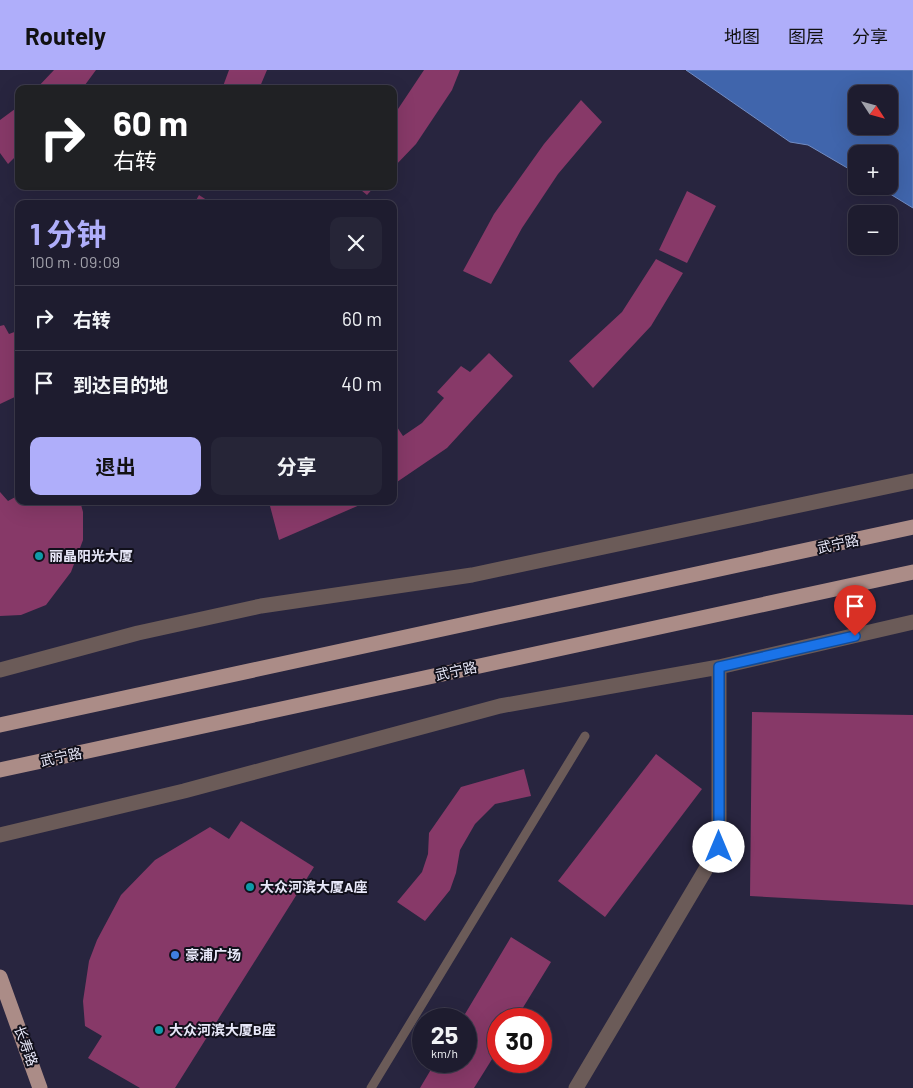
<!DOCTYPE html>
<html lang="zh">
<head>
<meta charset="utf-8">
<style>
  body { margin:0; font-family:Barlow,"Noto Sans SC",sans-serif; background:#262537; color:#f1f3f6; height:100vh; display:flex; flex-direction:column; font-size:19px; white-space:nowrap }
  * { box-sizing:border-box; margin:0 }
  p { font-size:16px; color:#a1a1aa }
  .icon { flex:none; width:28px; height:28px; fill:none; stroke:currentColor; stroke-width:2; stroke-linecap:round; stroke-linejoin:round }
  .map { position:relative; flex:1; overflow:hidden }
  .drawer { position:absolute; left:15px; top:130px; width:382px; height:305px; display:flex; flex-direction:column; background:#1e1c2f; border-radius:10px; box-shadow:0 5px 20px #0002,0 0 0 1px #3c3a4b }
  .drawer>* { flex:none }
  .banner { position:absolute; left:15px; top:15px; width:382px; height:105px; border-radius:10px; box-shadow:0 5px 20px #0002,0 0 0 1px #3c3a4b; background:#202124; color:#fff; overflow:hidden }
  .needle { width:32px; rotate:126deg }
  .tools { position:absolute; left:848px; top:15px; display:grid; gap:10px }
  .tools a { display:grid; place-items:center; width:50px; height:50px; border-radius:10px; background:#1e1c2f; box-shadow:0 5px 20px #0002,0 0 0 1px #3c3a4b; font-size:25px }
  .speed { position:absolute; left:412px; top:938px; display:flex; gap:10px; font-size:25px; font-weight:700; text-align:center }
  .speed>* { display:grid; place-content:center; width:65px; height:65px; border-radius:50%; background:#1e1c2f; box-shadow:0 5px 20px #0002,0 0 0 1px #3c3a4b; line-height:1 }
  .speed small { font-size:12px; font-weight:400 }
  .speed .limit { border:8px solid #d22; background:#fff; color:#111 }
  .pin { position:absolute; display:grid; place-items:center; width:42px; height:42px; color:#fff; margin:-51px -21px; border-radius:50% 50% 50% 0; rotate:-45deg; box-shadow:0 0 5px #0007 }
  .pin .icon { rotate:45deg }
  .me { position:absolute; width:55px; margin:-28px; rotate:0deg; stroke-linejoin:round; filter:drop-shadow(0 0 4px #0008) }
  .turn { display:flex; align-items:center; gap:18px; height:105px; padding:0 15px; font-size:22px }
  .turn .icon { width:65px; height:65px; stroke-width:2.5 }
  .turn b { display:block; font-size:35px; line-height:42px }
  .round { display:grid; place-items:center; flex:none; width:52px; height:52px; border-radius:10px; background:#262537 }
  .headline { display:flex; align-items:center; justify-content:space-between; height:85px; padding:0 15px }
  h1 { font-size:30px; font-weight:700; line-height:38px; color:#afaefa }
  .cta { display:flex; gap:10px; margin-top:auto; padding:10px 15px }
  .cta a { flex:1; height:58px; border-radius:10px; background:#afaefa; color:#111; font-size:20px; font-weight:700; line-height:58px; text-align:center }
  .cta a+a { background:#262537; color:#f1f3f6 }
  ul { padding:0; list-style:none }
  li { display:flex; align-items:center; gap:15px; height:65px; padding:0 15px; border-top:1px solid #3c3a4b }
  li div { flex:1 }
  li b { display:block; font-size:19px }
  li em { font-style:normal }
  header { display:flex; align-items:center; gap:30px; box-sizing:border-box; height:70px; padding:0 25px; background:#afaefa; color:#111 }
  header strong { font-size:24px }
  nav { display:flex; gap:28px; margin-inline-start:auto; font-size:18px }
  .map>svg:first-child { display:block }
</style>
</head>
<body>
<header>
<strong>Routely</strong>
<nav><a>地图</a><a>图层</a><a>分享</a></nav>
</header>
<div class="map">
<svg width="913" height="1018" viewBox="0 0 913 1018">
  <rect width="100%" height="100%" fill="#28253f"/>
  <path fill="#4065ac" stroke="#728cc3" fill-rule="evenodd" d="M 686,0 L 913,0 L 913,138 L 877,116 L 889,116 L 889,84 L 856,84 L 856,103 L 808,75 L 790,72 ZM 856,24 L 889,24 L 889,56 L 856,56 Z"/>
  <path fill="#873968" d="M 54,0 L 96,0 L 82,19 L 36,19 Z
    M 229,0 L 267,0 L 259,19 L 222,19 Z
    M 424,0 L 460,0 L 452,20 L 416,74 L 394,97 L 394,45 Z
    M 581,30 L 602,52 L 558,104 L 522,158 L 491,214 L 463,201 L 494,144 L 544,74 Z
    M 19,36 L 19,83 L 8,94 L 0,83 L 0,50 Z
    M 356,116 L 375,116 L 367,125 Z
    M 687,121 L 716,136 L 687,193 L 659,180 Z
    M 199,125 L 213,134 L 194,134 Z
    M 656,189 L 683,203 L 651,256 L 593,318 L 569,291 L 622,242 Z
    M 4,255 L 9,264 L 17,261 L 19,265 L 19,325 L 0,334 L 0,256 Z
    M 489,283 L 513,306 L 447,378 L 394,414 L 394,359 L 397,357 L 403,366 L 422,353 L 444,328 L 437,322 L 461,296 L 470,302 Z
    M 0,422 L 8,431 L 19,425 L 19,431 L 80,431 L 83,442 L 83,470 L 71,502 L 46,535 L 21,545 L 0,546 Z
    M 280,431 L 369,431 L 279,470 L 270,436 Z
    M 752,642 L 913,645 L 913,835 L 750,826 Z
    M 656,684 L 702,719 L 605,847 L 558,811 Z
    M 524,699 L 531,726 L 495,734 L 475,754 L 460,780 L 456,803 L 450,820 L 425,851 L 397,832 L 422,802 L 428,784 L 429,763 L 461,717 Z
    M 241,751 L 314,797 L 175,1018 L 140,1018 L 88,988 L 102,966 L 85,956 L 83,931 L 89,891 L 97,870 L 121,825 L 155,790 L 210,757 L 229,769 Z
    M 511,867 L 551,892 L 516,949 L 499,949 L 499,978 L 474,1018 L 420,1018 L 436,991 L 466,991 L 466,949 L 462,949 Z"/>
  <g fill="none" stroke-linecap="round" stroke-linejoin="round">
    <path stroke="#6b5b58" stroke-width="9" d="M 371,1018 L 585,666"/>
    <path stroke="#6b5b58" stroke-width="15" d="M 0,600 L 138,563 L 261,536 L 472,505 L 913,411
      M 0,765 L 184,721 L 500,636 L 719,597 L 913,552
      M 576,1018 L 719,777 L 719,597"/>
    <path stroke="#ab8c87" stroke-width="15" d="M 0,655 L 913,457
      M 0,700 L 913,502
      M 0,907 L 40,1018"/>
  </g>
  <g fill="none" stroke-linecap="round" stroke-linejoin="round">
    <g stroke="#114b97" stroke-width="12">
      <path id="route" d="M 719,777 L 719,597 L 855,566"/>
    </g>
    <use href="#route" stroke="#1a73e8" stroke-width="9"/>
  </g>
  <g fill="#0f9aa8" stroke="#11101b" stroke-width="2">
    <circle cx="39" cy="486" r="5"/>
    <circle cx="250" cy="817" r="5"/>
    <circle cx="159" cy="960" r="5"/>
  </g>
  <circle fill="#3f7fe0" stroke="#11101b" stroke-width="2" cx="175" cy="885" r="5"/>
  <g text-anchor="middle" stroke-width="4" stroke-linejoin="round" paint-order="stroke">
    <g font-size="14" fill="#e8e8f9" stroke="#11101b">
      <text transform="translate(838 474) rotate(-12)" y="5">武宁路</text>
      <text transform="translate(456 601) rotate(-12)" y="5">武宁路</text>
      <text transform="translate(61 687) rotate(-12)" y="5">武宁路</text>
      <text transform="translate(26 976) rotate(70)" y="5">长寿路</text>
    </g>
    <g font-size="14" font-weight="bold" fill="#e8e8f9" stroke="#11101b" text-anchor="start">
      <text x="49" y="491">丽晶阳光大厦</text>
      <text x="260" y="822">大众河滨大厦A座</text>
      <text x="185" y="890">豪浦广场</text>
      <text x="169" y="965">大众河滨大厦B座</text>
    </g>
  </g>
</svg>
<div class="tools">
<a><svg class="needle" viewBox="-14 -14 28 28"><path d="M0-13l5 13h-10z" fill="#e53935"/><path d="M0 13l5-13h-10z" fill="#a1a1aa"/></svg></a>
<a>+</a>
<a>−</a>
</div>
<div class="speed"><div>25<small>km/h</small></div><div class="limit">30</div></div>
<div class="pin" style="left:855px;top:566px;background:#d93025"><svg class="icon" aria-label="arrive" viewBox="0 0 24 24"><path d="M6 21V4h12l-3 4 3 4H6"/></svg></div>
<svg class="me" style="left:719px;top:777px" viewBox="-20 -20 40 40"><circle r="19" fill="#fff"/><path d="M0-13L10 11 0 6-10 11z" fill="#1a73e8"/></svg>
<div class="banner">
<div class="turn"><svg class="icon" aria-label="right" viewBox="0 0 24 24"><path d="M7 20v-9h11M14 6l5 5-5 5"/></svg><div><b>60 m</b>右转</div></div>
</div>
<section class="drawer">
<div class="headline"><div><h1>1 分钟</h1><p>100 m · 09:09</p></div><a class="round"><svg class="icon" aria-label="close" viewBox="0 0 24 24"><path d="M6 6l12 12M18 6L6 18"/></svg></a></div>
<ul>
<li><svg class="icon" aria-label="right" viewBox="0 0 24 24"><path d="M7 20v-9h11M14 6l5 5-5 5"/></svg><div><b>右转</b></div><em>60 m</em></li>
<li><svg class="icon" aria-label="arrive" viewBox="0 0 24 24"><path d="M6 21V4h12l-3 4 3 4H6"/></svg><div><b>到达目的地</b></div><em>40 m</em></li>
</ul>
<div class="cta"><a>退出</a><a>分享</a></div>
</section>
</div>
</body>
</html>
